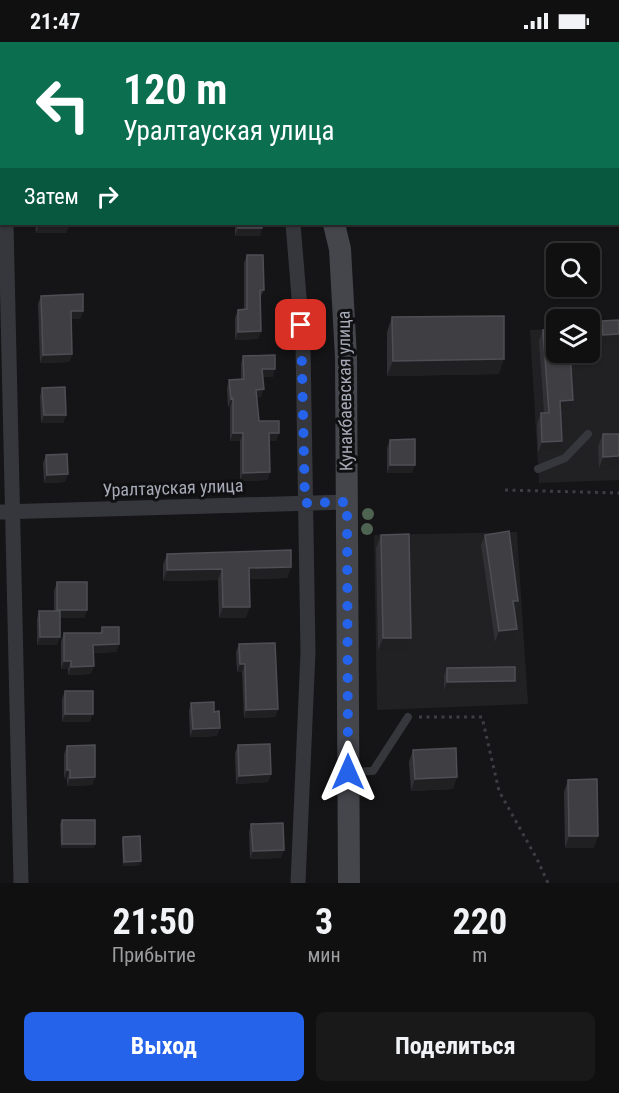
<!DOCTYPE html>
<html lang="ru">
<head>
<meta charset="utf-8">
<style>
  body { margin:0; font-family:"Roboto Condensed",sans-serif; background:#19191a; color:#f1f3f6; height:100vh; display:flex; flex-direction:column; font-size:22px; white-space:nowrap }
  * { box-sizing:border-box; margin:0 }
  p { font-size:20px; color:#9c9d9f }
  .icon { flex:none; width:33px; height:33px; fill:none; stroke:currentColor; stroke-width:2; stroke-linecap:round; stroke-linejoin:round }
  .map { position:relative; height:841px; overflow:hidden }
  .side { display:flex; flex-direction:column; background:#101011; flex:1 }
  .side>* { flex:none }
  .top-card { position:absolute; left:0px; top:0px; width:620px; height:183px; box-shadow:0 2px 4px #0004,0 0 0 2px #303031; background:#0b6e4f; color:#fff; overflow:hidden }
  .buttons { position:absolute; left:546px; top:201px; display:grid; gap:12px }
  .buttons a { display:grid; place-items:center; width:54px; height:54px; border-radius:9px; background:#101011; box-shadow:0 2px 4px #0004,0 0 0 2px #303031; font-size:30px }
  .pin { position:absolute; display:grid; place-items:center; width:51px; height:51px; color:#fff; margin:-26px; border-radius:12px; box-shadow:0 3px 9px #0006 }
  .me { position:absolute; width:66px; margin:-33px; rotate:0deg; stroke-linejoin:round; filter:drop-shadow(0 0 4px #0008) }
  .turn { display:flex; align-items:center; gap:21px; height:126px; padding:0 24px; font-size:27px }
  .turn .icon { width:78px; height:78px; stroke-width:2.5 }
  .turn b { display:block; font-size:42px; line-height:51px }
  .then { display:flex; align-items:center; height:57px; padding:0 24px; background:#0003; gap:12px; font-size:22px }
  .eta { display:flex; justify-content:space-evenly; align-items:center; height:102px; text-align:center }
  .eta b { font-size:36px; font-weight:700; line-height:42px }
  .primary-button { display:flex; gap:12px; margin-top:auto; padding:12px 24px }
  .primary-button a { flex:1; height:69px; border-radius:9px; background:#2563eb; color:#fff; font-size:24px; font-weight:700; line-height:69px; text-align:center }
  .primary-button a+a { background:#19191a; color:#f1f3f6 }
  .status { display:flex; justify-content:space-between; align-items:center; height:42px; padding:0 30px; background:#101011; direction:ltr }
  .status svg { height:16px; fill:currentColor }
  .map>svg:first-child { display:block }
</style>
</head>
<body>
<div class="status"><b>21:47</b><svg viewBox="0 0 49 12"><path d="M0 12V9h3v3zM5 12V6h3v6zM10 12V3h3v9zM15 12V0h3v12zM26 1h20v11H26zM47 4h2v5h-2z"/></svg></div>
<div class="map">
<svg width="619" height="841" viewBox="0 0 619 841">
  <rect width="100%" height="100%" fill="#151517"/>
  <path fill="#212124" d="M 619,285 L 619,438 L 539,441 L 530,288 L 556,287 L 556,310 L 590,310 L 590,286 Z
    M 517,490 L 528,662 L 377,668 L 374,493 Z"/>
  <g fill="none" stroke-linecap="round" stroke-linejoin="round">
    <path stroke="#3c3e43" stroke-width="3" stroke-dasharray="3 4.5" stroke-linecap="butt" d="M 591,0 L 591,2
      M 618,83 L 619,86
      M 505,448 L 619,451
      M 419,675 L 482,675 L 499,749 L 537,817 L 548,841"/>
    <path stroke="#36373c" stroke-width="8" d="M 538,427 L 565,416 L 588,392
      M 350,730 L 373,729 L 408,675"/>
    <path stroke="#36373c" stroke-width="15" d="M 3,0 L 3,2
      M 6,182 L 21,841
      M 293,182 L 303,303 L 308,610 L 298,841
      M 0,470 L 347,460"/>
    <path stroke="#44464c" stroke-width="22" d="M 284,0 L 284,2
      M 334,182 L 340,207 L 346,315 L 349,841"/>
  </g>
  <g fill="#4f6352">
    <circle cx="368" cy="472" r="6"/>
    <circle cx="367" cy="487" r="6"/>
  </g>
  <path fill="#313135" d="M 35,182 L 69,182 L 69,183 L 66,191 L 36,191 Z
    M 235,182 L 262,182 L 260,194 L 235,194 Z
    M 247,213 L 264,248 L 260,256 L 261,289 L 258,297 L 235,298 L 235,276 L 238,268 L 244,267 L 244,221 Z
    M 41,254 L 83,269 L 80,277 L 71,277 L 72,312 L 69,320 L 40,321 L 38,262 Z
    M 392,275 L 499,332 L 387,334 L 387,290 Z
    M 619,278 L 600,301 L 600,287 L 602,279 Z
    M 543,288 L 569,369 L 561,370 L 558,410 L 538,411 L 537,382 L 541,371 L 544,371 L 539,299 Z
    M 243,314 L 273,335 L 263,335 L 261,355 L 257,355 L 259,379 L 276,399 L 269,399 L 270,430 L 267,438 L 240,439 L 240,399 L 230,399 L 230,365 L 228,365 L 227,346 L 229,338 L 241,337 L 241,322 Z
    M 42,346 L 66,373 L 63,381 L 41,381 L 40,354 Z
    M 603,392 L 619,392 L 599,427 L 598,404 Z
    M 390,398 L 412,431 L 387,431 L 387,406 Z
    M 46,413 L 65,440 L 44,441 L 43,421 Z
    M 381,493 L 411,596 L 407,609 L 378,609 L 376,506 Z
    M 485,493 L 518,559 L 515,568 L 514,597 L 495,600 L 481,503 Z
    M 167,512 L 291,525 L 287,536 L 249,537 L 246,576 L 219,576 L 218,538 L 163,539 L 163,523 Z
    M 57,540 L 87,568 L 84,576 L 60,576 L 57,603 L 37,603 L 37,577 L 39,569 L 54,569 L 54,549 Z
    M 102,585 L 119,602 L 116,610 L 93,611 L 91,632 L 68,633 L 68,627 L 61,627 L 61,599 L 64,591 L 100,591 Z
    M 239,602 L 278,667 L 275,675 L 244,676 L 242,630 L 237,630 L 236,610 Z
    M 447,626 L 515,639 L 512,647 L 444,648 L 444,634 Z
    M 65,649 L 90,680 L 62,680 L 62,657 Z
    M 191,661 L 217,694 L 190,695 L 189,669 Z
    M 238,703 L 271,732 L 268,740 L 236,742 L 235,711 Z
    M 67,704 L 95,735 L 92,743 L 67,744 L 67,737 L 64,736 L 64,712 Z
    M 413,708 L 453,747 L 411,749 L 409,720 Z
    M 568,738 L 594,806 L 565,806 L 564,750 Z
    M 62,778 L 94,806 L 61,806 L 60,782 Z
    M 251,782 L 281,816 L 250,817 L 249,790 Z
    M 123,795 L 140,823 L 123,824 L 122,799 Z"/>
  <path fill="#202023" d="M 39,183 L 69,183 L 66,191 L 36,191 Z
    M 238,186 L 262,186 L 260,194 L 235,194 Z
    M 71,269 L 83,269 L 80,277 L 68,277 Z
    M 261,289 L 258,297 L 235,298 L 238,290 Z
    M 619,292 L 619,300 L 600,301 L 603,293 Z
    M 72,312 L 69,320 L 40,321 L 43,313 Z
    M 504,317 L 499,332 L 387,334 L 393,319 Z
    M 262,327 L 275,327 L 273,335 L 259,335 Z
    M 264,347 L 261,355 L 253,356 L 256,348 Z
    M 233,356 L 230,365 L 228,365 L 231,357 Z
    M 573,358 L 569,369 L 556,370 L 560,359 Z
    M 44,373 L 66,373 L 63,381 L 41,381 Z
    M 233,391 L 243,391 L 240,399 L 230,399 Z
    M 269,391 L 279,391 L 276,399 L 266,399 Z
    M 562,399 L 558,410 L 538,411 L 542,400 Z
    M 619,414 L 619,426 L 599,427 L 603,415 Z
    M 390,423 L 415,423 L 412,431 L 387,431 Z
    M 270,430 L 267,438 L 240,439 L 243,431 Z
    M 68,432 L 65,440 L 44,441 L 47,433 Z
    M 291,525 L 287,536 L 245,537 L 249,526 Z
    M 222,527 L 218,538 L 163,539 L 167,528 Z
    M 513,559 L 518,559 L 514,569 Z
    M 223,565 L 250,565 L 246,576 L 219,576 Z
    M 57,568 L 87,568 L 84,576 L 54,576 Z
    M 517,587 L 514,597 L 495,600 L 499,589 Z
    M 40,595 L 60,595 L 57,603 L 37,603 Z
    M 383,596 L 411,596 L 407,609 L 378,609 Z
    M 119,602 L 116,610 L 90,611 L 93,603 Z
    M 64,619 L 71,619 L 68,627 L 61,627 Z
    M 240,622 L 245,622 L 242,630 L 237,630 Z
    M 94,624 L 91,632 L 68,633 L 71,625 Z
    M 515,639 L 512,647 L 444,648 L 447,640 Z
    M 278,667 L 275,675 L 244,676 L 246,668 Z
    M 65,672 L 93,672 L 90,680 L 62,680 Z
    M 220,686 L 217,694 L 190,695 L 193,687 Z
    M 67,728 L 70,728 L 67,737 L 64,736 Z
    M 271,732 L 268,740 L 236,742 L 239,734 Z
    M 95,735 L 92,743 L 67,744 L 70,736 Z
    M 457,735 L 453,747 L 411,749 L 415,737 Z
    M 569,794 L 598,794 L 594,806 L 565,806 Z
    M 62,802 L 95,802 L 94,806 L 61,806 Z
    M 284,808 L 281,816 L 250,817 L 253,809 Z
    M 141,819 L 140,823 L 123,824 L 124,820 Z"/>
  <path fill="#3e3e43" stroke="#4e4f55" stroke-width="1.5" d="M 36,0 L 63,0 L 63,2 L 36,2 Z
    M 192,0 L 252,0 L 252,2 L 192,2 Z
    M 367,0 L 399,0 L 399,2 L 368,2 Z
    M 38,182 L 69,182 L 69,183 L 39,183 Z
    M 238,182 L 262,182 L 262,186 L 238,186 Z
    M 247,213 L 263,213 L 264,248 L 260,248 L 261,289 L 238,290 L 238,268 L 247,267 Z
    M 83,252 L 83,269 L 71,269 L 72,312 L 43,313 L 41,254 Z
    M 504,274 L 504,317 L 393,319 L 392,275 Z
    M 619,278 L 619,292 L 603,293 L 602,279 Z
    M 556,287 L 556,310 L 570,310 L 573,358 L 560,359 L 562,399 L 542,400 L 541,371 L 549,371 L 543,288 Z
    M 275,313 L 275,327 L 262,327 L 264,347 L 256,348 L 259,379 L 279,379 L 279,391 L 269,391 L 270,430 L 243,431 L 243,391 L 233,391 L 233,356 L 231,357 L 229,338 L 244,337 L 243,314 Z
    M 65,345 L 66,373 L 44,373 L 42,346 Z
    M 603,392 L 619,392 L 619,414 L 603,415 Z
    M 415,397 L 415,423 L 390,423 L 390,398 Z
    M 67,412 L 68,432 L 47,433 L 46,413 Z
    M 509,489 L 518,559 L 513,559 L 517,587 L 499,589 L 485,493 Z
    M 409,492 L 411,596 L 383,596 L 381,493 Z
    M 291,508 L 291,525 L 249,526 L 250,565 L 223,565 L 222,527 L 167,528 L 167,512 Z
    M 57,540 L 87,540 L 87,568 L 57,568 Z
    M 39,569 L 60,569 L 60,595 L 40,595 Z
    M 102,585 L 119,585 L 119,602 L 93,603 L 94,624 L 71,625 L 71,619 L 64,619 L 64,591 L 102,591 Z
    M 275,601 L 278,667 L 246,668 L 245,622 L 240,622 L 239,602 Z
    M 515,625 L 515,639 L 447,640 L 447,626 Z
    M 65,649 L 93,649 L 93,672 L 65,672 Z
    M 214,660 L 214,670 L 219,669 L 220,686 L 193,687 L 191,661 Z
    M 270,702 L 271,732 L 239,734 L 238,703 Z
    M 95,703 L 95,735 L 70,736 L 70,728 L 67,728 L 67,704 Z
    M 456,706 L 457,735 L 415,737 L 413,708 Z
    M 597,737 L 598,794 L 569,794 L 568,738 Z
    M 62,778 L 95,778 L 95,802 L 62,802 Z
    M 283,781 L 284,808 L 253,809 L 251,782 Z
    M 140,794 L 141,819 L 124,820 L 123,795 Z"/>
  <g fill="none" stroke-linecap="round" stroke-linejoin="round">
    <path stroke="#2563eb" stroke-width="10" stroke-dasharray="0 18" d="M 301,283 L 305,461 L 347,460 L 348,730"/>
  </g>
  <g text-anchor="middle" stroke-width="6" stroke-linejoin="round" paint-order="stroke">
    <g font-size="18" fill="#a7abb7" stroke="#101012">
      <text transform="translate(345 349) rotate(-91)" y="6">Кунакбаевская улица</text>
      <text transform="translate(173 446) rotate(-2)" y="6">Уралтауская улица</text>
    </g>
  </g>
</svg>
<div class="buttons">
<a><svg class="icon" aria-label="search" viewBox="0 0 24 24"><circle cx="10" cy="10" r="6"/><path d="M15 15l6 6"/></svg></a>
<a><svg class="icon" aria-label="layers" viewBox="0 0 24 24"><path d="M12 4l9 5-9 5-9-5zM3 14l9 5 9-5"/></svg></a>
</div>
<div class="pin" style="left:301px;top:283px;background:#d93025"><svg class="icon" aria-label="arrive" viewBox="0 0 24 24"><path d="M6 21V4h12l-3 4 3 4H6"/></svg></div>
<svg class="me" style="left:348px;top:730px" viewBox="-20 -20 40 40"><path d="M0-17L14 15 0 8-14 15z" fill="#2563eb" stroke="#fff" stroke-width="4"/></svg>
<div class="top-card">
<div class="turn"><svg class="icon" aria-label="left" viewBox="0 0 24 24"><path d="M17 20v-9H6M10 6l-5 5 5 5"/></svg><div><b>120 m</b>Уралтауская улица</div></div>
<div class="then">Затем<svg class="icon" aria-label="right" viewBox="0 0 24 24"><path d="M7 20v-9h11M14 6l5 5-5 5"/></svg></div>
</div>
</div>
<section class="side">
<div class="eta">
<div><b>21:50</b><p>Прибытие</p></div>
<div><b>3</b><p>мин</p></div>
<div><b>220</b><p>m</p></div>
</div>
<div class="primary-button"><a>Выход</a><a>Поделиться</a></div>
</section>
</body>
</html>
